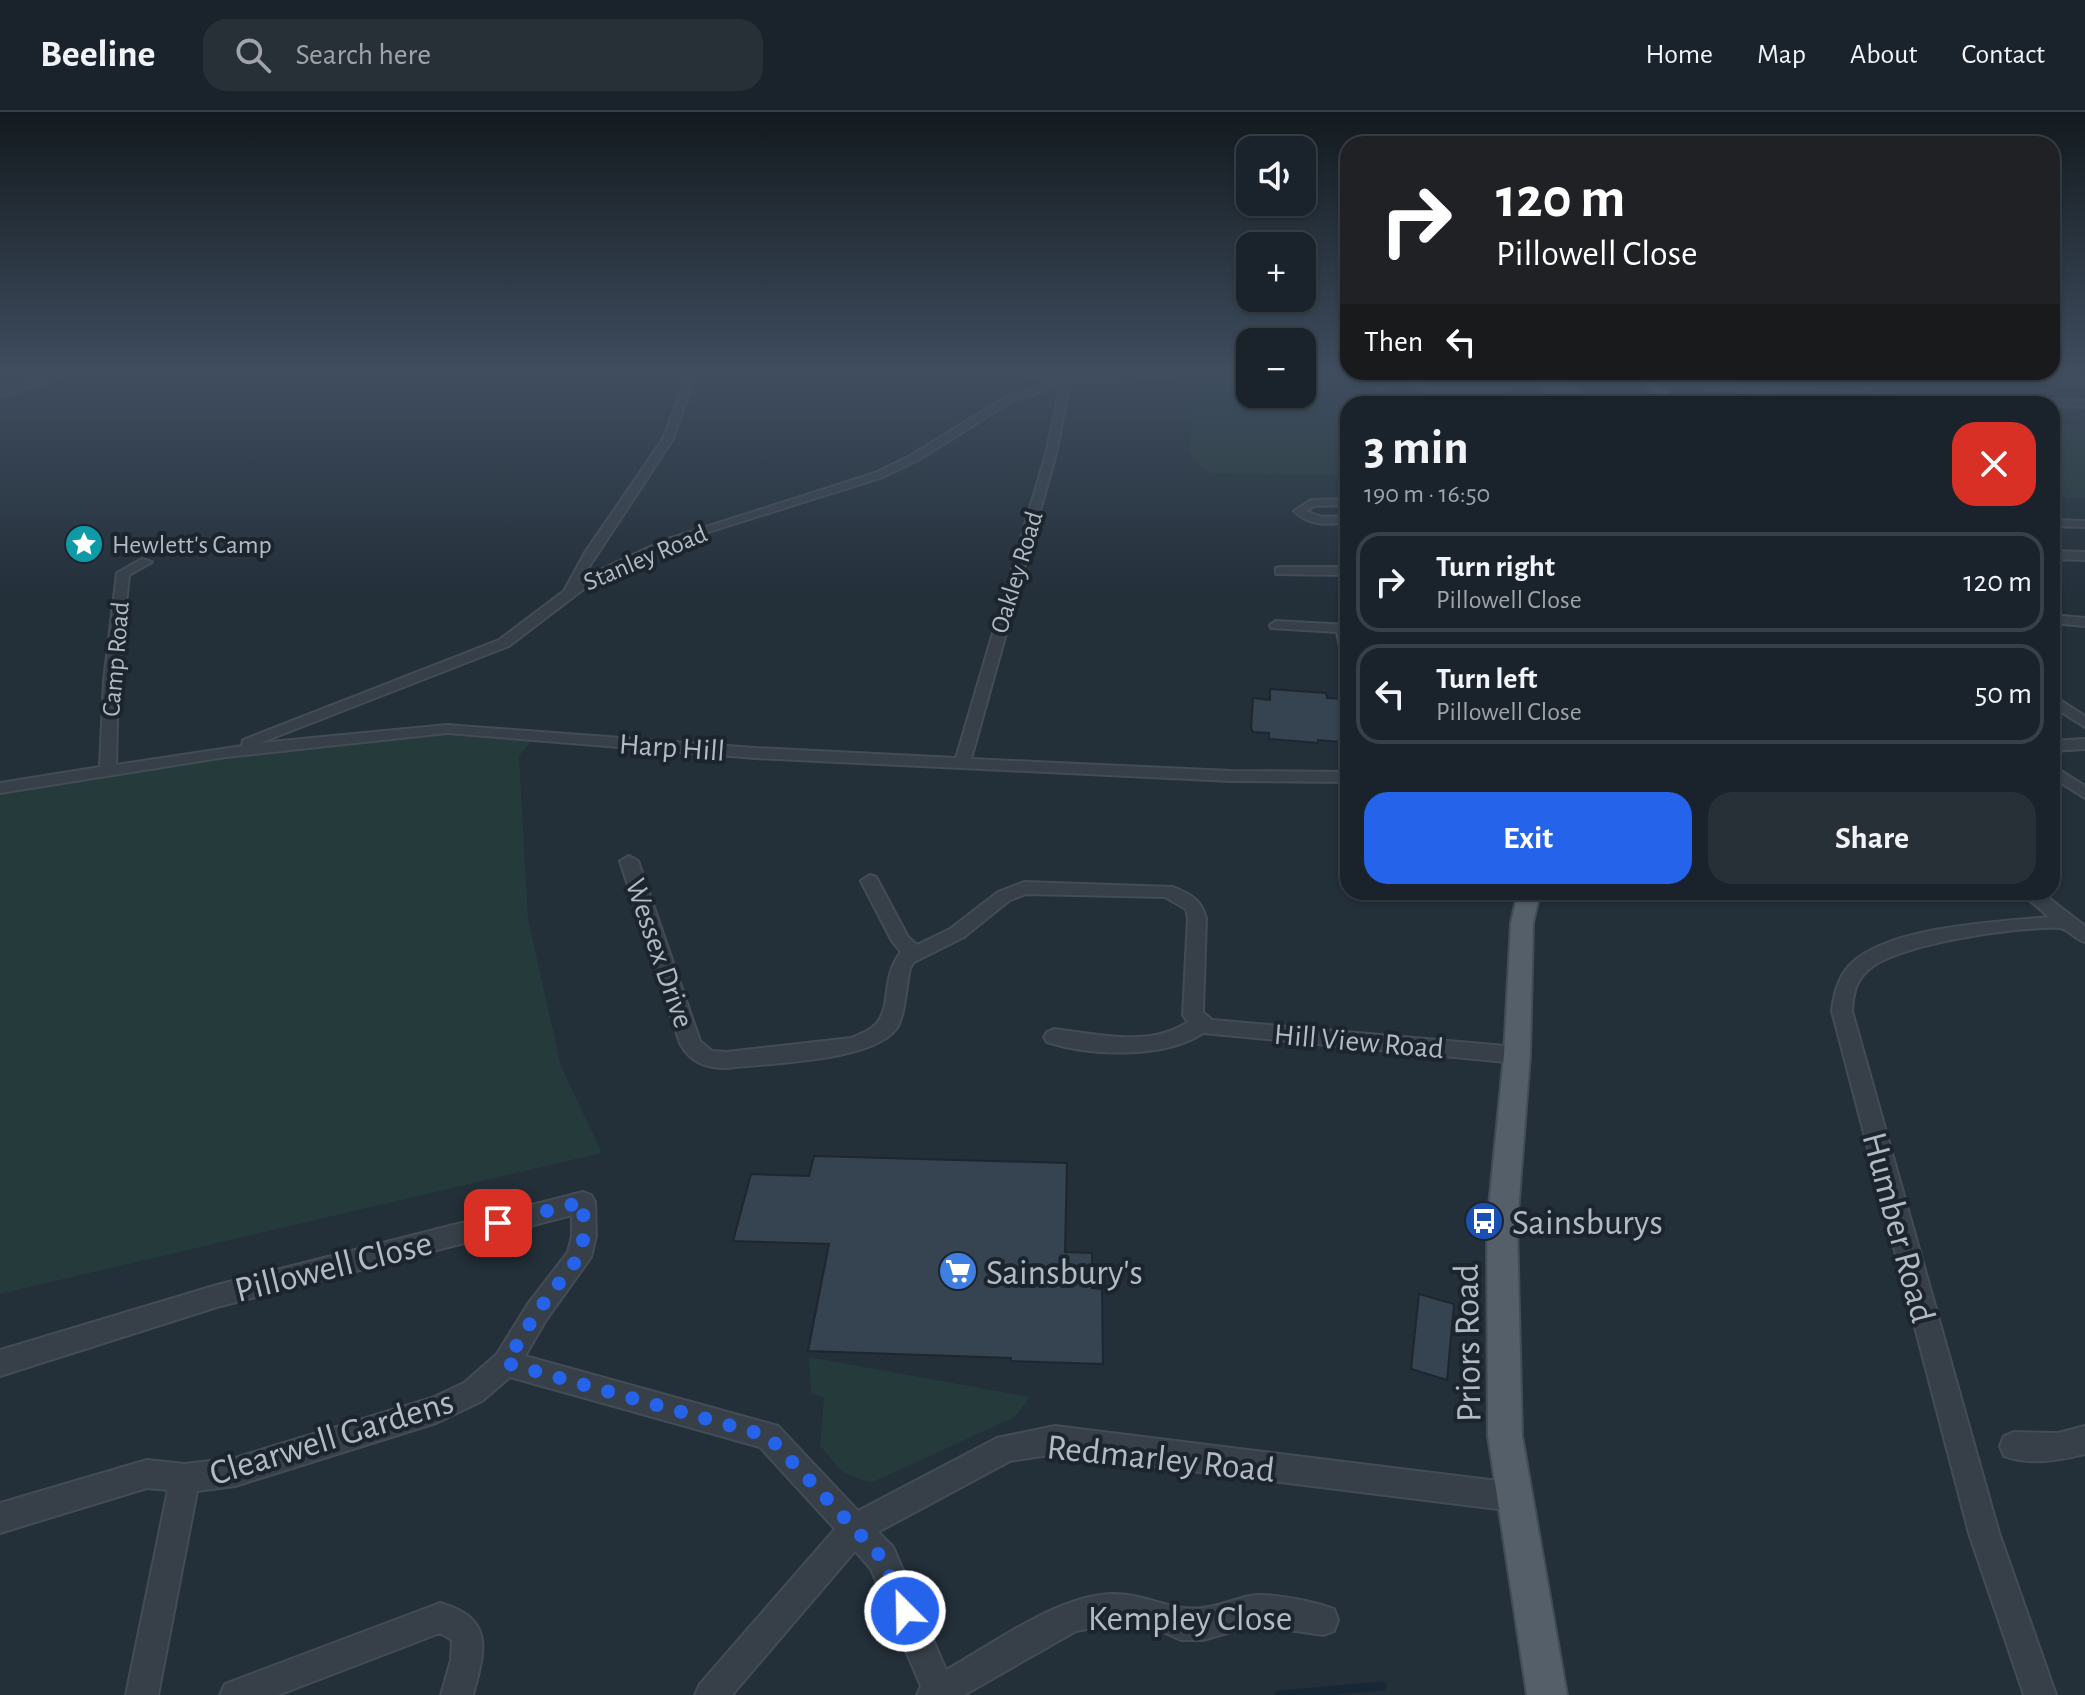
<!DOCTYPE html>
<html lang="en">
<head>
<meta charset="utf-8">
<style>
  body { margin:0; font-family:"Alegreya Sans",sans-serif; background:#272f37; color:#f1f3f6; height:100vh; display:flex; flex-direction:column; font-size:30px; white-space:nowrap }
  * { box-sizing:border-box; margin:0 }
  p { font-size:26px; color:#9fa4a9 }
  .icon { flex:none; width:44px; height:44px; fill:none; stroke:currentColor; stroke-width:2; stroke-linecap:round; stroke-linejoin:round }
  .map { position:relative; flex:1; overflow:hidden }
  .panel { position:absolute; left:1340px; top:284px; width:720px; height:504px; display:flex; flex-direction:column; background:#1a232b; border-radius:24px; box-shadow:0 2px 6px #0004,0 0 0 2px #384047 }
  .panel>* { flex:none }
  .hud { position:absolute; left:1340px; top:24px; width:720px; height:244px; border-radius:24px; box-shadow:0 2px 6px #0004,0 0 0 2px #384047; background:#202124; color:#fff; overflow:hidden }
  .fabs { position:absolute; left:1236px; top:24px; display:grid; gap:16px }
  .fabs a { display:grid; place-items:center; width:80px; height:80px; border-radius:16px; background:#1a232b; box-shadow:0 2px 6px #0004,0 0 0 2px #384047; font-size:40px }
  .pin { position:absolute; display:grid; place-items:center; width:68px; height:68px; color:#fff; margin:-34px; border-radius:16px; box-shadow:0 4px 12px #0006 }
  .me { position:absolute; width:88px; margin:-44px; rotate:337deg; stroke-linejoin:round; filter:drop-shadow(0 0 6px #0008) }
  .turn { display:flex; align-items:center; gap:28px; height:168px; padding:0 24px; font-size:36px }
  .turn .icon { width:104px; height:104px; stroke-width:2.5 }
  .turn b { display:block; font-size:56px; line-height:68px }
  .then { display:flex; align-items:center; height:76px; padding:0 24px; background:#0003; gap:16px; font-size:30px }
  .round { display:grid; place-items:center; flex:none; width:84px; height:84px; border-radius:24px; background:#272f37 }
  .head { display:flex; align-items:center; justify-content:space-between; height:136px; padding:0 24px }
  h1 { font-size:48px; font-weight:700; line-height:60px }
  .button { display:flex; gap:16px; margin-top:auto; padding:16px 24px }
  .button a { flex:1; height:92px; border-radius:24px; background:#2563eb; color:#fff; font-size:32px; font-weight:700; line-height:92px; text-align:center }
  .button a+a { background:#272f37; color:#f1f3f6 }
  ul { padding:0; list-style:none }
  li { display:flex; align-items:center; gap:24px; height:100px; margin:0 16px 12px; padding:0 8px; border:4px solid #384047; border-radius:24px }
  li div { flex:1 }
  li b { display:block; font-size:30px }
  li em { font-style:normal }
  header { display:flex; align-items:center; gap:48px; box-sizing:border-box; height:112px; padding:0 40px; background:#1a232b; border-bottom:2px solid #384047 }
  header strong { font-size:38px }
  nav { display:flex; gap:44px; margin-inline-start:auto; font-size:28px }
  .search { width:560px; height:72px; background:#272f37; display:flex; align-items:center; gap:20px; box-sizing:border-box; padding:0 28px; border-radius:24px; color:#9fa4a9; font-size:30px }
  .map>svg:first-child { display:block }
</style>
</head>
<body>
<header>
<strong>Beeline</strong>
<div class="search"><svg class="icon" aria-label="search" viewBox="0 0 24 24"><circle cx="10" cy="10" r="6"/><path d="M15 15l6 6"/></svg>Search here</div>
<nav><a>Home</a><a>Map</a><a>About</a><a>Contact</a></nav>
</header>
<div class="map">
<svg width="2085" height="1583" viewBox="0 0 2085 1583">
  <rect width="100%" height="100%" fill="#232f39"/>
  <path fill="#253a3a" d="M 1377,263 L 1385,263 L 1393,292 L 1348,292 L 1348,363 L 1212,361 C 1180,344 1192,334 1192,306 C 1192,293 1188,280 1188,267 L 1250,265 L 1250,282 L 1299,282 L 1300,287 L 1351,289 L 1354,284 L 1380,282 L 1373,278 L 1386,273 L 1382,264 Z
    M 2052,311 L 2085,313 L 2085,386 L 2052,385 Z
    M 425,622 L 531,629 L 519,644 L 528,806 L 561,954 L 602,1041 L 0,1182 L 0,681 L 203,648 Z
    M 809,1245 L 1030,1285 L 1015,1305 L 871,1371 L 842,1360 L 820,1334 L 824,1286 L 811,1281 Z"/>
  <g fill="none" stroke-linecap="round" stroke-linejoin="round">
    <path stroke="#182736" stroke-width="9" d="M 1279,1583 L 1382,1574"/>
  </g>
  <path fill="#364350" stroke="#1e2730" stroke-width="2" d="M 1270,577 L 1326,581 L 1327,586 L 1348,587 L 1348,627 L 1343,626 L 1343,630 L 1318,628 L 1318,631 L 1269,627 L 1269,621 L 1253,620 L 1251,616 L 1253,586 L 1270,588 Z
    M 814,1044 L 1067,1051 L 1065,1140 L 1092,1141 L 1092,1176 L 1102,1177 L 1103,1252 L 1011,1249 L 1011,1246 L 808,1239 L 829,1132 L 733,1129 L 751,1062 L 809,1064 Z
    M 1419,1182 L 1454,1192 L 1447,1268 L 1411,1257 Z"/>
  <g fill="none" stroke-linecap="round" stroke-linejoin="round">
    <g stroke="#434c55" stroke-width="4">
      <path id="minor" d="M 51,263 L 63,263 L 0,285 L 0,279 Z
        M 687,263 L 695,263 L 673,327 L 581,467 L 665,428 L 875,361 L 910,344 L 1006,285 L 1060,268 L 1024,263 L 1170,263 L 1166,266 L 1074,270 L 1064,273 L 1069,276 L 1056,342 L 971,647 L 1231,659 L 1348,660 L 1348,670 L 1231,669 L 755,646 L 447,621 L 226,645 L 0,681 L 0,671 L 100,655 L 104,568 L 117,461 L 142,447 L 152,450 L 129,463 L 118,568 L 116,653 L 242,634 L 243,628 L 499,528 L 564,479 L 586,439 L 663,327 ZM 1055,275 L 1060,277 L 1046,342 L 956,646 L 755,636 L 447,613 L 260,631 L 509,534 L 593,470 L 639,446 L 708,420 L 883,365 L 918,348 L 1012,289 Z
        M 1402,263 L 1411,263 L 1432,278 L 1500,276 L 1504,279 L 1500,282 L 1438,283 L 1443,288 L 1439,291 Z
        M 1528,263 L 1537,263 L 1548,271 L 1570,273 L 1589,287 C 1568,297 1543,278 1528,263 ZM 1556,277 L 1565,277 L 1575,284 Z
        M 1977,263 L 2085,266 L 2085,272 L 1981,266 Z
        M 1651,268 L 1991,289 L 1995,292 L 1948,292 L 1648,273 Z
        M 2013,285 L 2085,289 L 2085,295 L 2010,290 Z
        M 1348,387 L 1348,393 L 1314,394 L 1306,399 L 1322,405 L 1348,404 L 1348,410 C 1328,413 1308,414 1294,399 L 1311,388 Z
        M 2052,408 L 2085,409 L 2085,415 L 2052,414 Z
        M 2052,439 L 2085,440 L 2085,448 L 2052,447 Z
        M 1280,455 L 1348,455 L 1348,463 L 1276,462 L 1276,456 Z
        M 2052,503 L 2085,506 L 2085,514 L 2052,511 Z
        M 1276,509 L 1348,513 L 1348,544 L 1341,540 L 1337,520 L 1271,516 L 1270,513 Z
        M 2052,583 L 2085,604 L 2085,615 L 2052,594 Z
        M 2085,627 L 2085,637 L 2052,639 L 2052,629 Z
        M 2052,653 L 2085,674 L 2085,686 L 2052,665 Z
        M 629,744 L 638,749 L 700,929 L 712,939 L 727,940 L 851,926 C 861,922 874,917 879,908 C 891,890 882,864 901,840 L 892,829 L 861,769 L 870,763 L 876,765 L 908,825 L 917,833 L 950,817 L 998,780 L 1024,770 L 1173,775 C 1190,782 1201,787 1206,806 L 1203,900 L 1212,908 L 1517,935 L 1524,937 L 1527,943 L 1524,949 L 1517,951 L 1203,921 C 1164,947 1090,944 1047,930 L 1044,925 L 1047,920 L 1054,917 C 1097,922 1150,936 1188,910 L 1183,903 L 1188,806 L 1186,797 L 1165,785 L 1026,782 L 1010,788 L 964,825 L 914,850 L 910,856 C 906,874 906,896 899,912 C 882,950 765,951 727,956 C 705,956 690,950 680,931 L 620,749 Z
        M 2020,780 L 2041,780 L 2085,814 L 2085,830 C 2075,828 2068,816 2059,816 C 2018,814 1895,832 1867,859 C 1855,870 1853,884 1852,899 L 1999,1421 L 2056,1583 L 2024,1583 L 1969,1421 L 1832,899 C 1834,881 1839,862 1853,850 C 1893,814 1997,810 2049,805 Z
        M 583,1080 L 591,1083 L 595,1090 L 596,1124 L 591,1145 L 546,1208 L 525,1244 L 778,1314 L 858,1399 L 997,1326 L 1055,1314 L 1514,1371 L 1524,1375 L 1528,1385 L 1524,1395 L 1514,1399 L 1055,1342 L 1010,1349 L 878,1420 L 893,1435 L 946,1558 C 995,1531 1056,1484 1112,1482 C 1143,1481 1173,1500 1202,1496 C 1218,1495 1234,1487 1250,1484 C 1268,1480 1317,1490 1334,1497 L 1338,1508 L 1334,1519 L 1323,1523 L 1254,1513 L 1203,1528 L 1181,1528 L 1161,1519 L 1113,1512 L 1076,1519 L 964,1583 L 917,1583 L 921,1574 L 871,1457 L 855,1439 L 732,1583 L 695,1583 L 700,1572 L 835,1417 L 760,1335 L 510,1265 L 482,1289 L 436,1311 L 235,1374 L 197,1379 L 158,1583 L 126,1583 L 168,1378 L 147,1376 L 0,1421 L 0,1391 L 147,1348 L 185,1352 L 235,1346 L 432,1286 L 464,1271 L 497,1242 L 528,1192 L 568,1140 L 572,1124 L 572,1103 L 217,1195 L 0,1264 L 0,1238 L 217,1173 Z
        M 2085,1314 L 2085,1342 C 2060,1348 2029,1354 2004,1344 L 2000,1334 L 2004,1324 L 2014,1320 L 2058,1321 Z
        M 440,1491 C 495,1506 485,1538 473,1583 L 441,1583 L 451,1548 L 452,1528 L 440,1521 L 278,1583 L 220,1583 L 225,1572 Z"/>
    </g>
    <g stroke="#434c55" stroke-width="4">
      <path id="major" d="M 1635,263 L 1646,263 L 1681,292 L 1669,292 Z
        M 1518,780 L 1540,780 L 1533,811 L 1530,943 L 1517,1114 L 1522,1324 L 1567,1583 L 1527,1583 L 1488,1324 L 1487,1114 L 1504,943 L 1511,811 Z"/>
    </g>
    <use href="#minor" fill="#374049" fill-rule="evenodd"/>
    <use href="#major" fill="#555f69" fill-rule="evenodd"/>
  </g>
  <linearGradient id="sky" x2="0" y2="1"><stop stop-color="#131a1f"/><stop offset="0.54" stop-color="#3f4d5f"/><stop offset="1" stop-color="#3f4d5f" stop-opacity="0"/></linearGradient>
  <rect width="2085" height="484" fill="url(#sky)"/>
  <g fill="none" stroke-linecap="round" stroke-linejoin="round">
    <path stroke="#2563eb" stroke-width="14" stroke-dasharray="0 25.2" d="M 498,1111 L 583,1090 L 584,1124 L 579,1145 L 537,1200 L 506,1251 L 768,1324 L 882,1446 L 905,1499"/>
  </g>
  <defs>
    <g id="sight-disc" transform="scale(2)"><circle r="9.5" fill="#0f9aa8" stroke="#1c252e"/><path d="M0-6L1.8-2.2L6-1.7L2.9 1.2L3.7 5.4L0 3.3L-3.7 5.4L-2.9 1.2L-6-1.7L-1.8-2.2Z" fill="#fff"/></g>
    <g id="bus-disc" transform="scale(2)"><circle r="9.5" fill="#1a4fb4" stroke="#1c252e"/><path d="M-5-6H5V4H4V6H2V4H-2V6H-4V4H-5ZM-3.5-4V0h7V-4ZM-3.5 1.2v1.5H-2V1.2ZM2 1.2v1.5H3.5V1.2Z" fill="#fff"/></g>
    <g id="supermarket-disc" transform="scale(2)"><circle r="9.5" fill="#3f7fe0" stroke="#1c252e"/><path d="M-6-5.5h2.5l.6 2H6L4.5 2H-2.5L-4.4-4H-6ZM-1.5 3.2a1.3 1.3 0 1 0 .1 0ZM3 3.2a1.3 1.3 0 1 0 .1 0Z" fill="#fff"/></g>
  </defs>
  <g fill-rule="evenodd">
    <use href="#sight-disc" x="84" y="432"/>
    <use href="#bus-disc" x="1484" y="1109"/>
    <use href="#supermarket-disc" x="958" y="1159"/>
  </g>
  <g text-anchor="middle" stroke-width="8" stroke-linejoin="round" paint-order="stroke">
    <g font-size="26" fill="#b2bbc5" stroke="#1c252e" text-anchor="start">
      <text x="112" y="441">Hewlett's Camp</text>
    </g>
    <g font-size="26" fill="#b2bbc5" stroke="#1c252e">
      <text transform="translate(645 445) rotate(-23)" y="9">Stanley Road</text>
      <text transform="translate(1016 460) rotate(-73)" y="9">Oakley Road</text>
      <text transform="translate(115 547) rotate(-85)" y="9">Camp Road</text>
    </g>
    <g font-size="30" fill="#b2bbc5" stroke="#1c252e">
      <text transform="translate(672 635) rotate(4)" y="10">Harp Hill</text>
      <text transform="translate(660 841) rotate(71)" y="10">Wessex Drive</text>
      <text transform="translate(1359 929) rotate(5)" y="10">Hill View Road</text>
    </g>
    <g font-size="36" fill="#b2bbc5" stroke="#1c252e" text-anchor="start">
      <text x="1512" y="1122">Sainsburys</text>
      <text x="986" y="1172">Sainsbury's</text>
    </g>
    <g font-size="36" fill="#b2bbc5" stroke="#1c252e">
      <text transform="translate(1900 1115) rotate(75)" y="13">Humber Road</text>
      <text transform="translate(333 1153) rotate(-14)" y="13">Pillowell Close</text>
      <text transform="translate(1466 1231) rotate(-91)" y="13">Priors Road</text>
      <text transform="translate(331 1324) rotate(-17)" y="13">Clearwell Gardens</text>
      <text transform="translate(1161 1345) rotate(6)" y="13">Redmarley Road</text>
      <text x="1190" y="1518">Kempley Close</text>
    </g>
  </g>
</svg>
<div class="fabs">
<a><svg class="icon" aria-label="sound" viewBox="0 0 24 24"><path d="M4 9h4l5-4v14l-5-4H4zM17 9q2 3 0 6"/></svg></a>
<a>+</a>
<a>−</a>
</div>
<div class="pin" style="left:498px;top:1111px;background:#d93025"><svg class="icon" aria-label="arrive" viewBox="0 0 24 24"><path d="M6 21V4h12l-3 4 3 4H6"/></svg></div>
<svg class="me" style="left:905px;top:1499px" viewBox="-20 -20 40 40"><circle r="17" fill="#2563eb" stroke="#fff" stroke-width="3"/><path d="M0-11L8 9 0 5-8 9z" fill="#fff"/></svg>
<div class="hud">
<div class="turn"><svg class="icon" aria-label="right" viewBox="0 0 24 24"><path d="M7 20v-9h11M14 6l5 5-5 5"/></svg><div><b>120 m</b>Pillowell Close</div></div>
<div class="then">Then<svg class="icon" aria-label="left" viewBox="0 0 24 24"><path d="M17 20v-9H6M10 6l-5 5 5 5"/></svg></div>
</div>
<section class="panel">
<div class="head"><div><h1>3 min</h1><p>190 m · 16:50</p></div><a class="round" style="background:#d93025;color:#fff"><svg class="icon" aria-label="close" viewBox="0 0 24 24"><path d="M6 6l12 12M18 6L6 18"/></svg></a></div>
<ul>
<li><svg class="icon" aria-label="right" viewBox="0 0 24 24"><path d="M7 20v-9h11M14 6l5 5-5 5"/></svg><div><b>Turn right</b><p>Pillowell Close</p></div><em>120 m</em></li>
<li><svg class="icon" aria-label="left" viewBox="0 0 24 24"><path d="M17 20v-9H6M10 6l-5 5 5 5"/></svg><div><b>Turn left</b><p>Pillowell Close</p></div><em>50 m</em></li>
</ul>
<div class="button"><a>Exit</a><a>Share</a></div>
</section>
</div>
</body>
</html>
